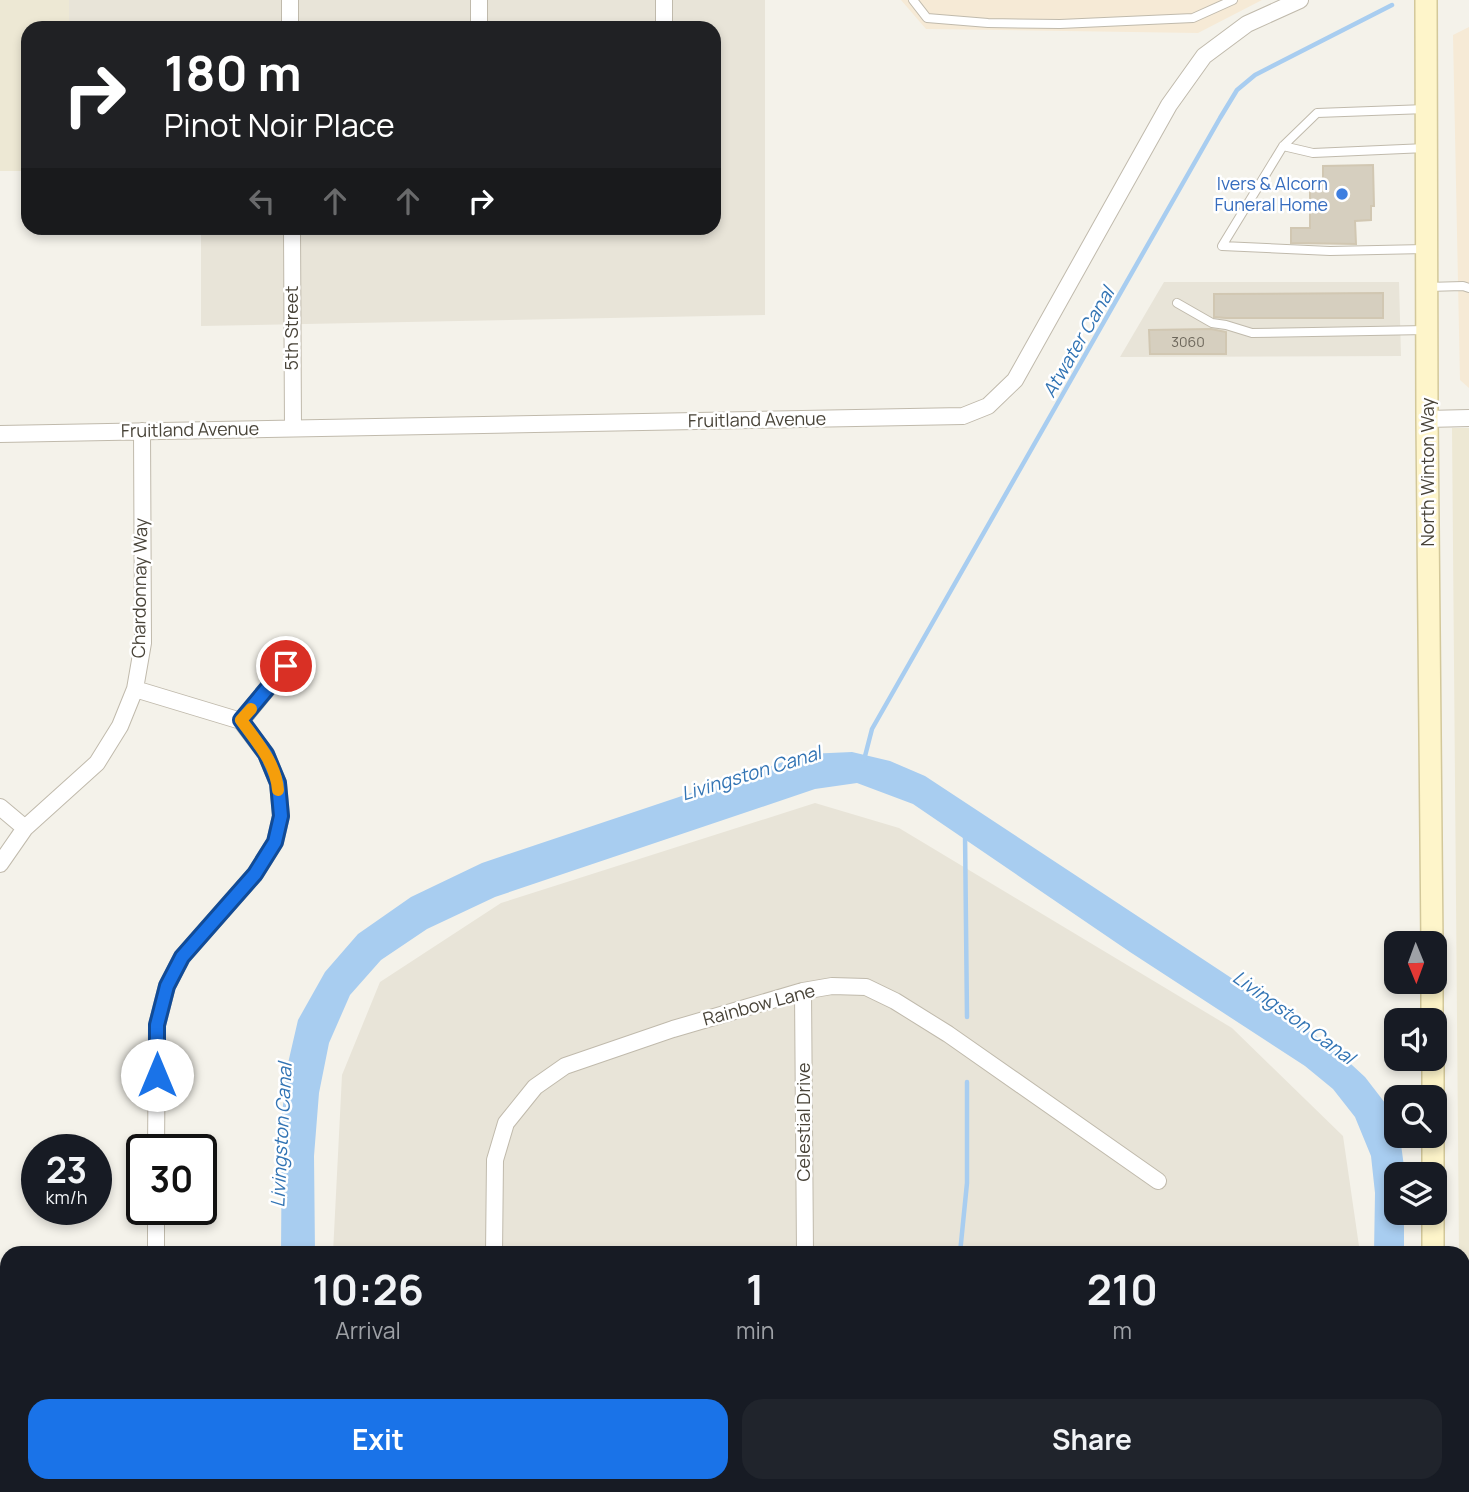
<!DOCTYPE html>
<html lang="en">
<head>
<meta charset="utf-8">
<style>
  body { margin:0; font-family:Manrope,sans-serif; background:#20242c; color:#f1f3f6; height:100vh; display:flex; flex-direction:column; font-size:26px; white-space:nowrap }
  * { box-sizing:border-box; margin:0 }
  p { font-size:23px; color:#9ea1a6 }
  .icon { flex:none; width:38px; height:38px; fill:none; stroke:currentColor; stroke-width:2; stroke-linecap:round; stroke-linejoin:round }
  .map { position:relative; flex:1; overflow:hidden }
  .sheet { position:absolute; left:0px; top:1246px; width:1470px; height:247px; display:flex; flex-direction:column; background:#171b24; border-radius:21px 21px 0 0; box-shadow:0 4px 10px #0003 }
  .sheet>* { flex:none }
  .hud { position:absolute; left:21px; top:21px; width:700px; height:214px; border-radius:21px; box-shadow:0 4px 10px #0003; background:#202124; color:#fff; overflow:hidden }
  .needle { width:46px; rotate:179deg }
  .tools { position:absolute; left:1384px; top:931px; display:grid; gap:14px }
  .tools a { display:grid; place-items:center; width:63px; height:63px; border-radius:14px; background:#171b24; box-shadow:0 4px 10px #0003; font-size:35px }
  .speed { position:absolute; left:21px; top:1134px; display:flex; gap:14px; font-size:35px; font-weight:700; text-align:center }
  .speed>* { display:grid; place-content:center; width:91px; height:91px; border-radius:50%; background:#171b24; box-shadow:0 4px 10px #0003; line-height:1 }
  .speed small { font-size:18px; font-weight:400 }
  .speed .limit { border:4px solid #111; border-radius:10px; background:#fff; color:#111 }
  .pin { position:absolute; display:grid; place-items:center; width:60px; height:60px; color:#fff; margin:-30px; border:4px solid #fff; border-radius:50%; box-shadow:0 2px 7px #0007 }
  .me { position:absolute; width:77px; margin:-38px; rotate:0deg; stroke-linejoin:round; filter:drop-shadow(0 0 5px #0008) }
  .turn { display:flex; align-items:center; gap:24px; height:147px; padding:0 28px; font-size:32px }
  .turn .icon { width:91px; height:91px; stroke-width:2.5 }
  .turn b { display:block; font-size:49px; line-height:60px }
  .lanes { display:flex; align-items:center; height:66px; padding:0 28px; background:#0003; justify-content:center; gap:35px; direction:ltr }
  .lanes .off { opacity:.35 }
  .eta { display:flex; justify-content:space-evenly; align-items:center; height:119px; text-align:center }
  .eta b { font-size:42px; font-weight:700; line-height:49px }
  .button { display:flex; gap:14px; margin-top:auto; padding:14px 28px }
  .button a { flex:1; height:80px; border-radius:21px; background:#1a73e8; color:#fff; font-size:28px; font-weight:700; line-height:80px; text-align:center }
  .button a+a { background:#20242c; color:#f1f3f6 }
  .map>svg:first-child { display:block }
</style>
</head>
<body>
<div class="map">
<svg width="1469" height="1492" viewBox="0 0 1469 1492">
  <rect width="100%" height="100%" fill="#f4f2ea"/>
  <path fill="#e8e4d8" d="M 69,0 L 765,0 L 765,315 L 201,326 L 201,228 L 714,228 L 714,28 L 69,28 Z
    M 1164,282 L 1399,282 L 1401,356 L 1120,357 Z
    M 815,803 L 899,828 L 1232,1028 L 1343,1136 L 1360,1253 L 333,1253 L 342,1075 L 380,982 L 501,903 Z
    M 304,1486 L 1013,1486 L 1013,1492 L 302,1492 Z"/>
  <path fill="#f6ead6" d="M 901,0 L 1262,0 L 1198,33 L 926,29 Z
    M 1469,27 L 1469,388 L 1460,380 L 1453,35 Z"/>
  <path fill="#ede8d4" d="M 0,0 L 69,0 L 69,28 L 28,28 L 28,171 L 0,171 Z
    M 1452,428 L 1469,428 L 1469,1271 L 1463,1267 L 1463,1253 L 1459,1253 Z"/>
  <path fill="#a8cdf0" d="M 852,752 L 890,761 L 925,776 L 1289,1016 L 1339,1053 L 1365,1077 L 1392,1112 L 1396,1125 L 1396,1136 L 1400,1137 L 1405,1174 L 1396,1174 L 1396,1213 L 1404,1213 L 1404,1253 L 1374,1253 L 1375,1193 L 1371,1156 L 1355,1117 L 1333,1089 L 1305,1066 L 1130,952 L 913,804 L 857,783 L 815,789 L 495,897 L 427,929 L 381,960 L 350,995 L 329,1043 L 319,1093 L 314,1156 L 315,1253 L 281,1253 L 282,1116 L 286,1072 L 298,1020 L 325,972 L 358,934 L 411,897 L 482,863 L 807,754 Z
    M 1463,1300 L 1469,1307 L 1469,1484 L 1464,1466 Z"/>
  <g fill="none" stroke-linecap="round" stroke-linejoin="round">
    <path stroke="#a8cdf0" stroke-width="4.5" d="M 864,760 L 872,729 L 1220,118 L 1237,90 L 1255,75 L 1392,5
      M 965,833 L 967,1017
      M 960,1253 L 967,1183 L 967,1082
      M 990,1492 L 991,1486"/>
  </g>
  <path fill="#d6cfbf" stroke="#d1c7b2" stroke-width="2" d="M 1373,165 L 1374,206 L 1371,206 L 1371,220 L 1355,221 L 1356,244 L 1291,243 L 1291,228 L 1310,228 L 1310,181 L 1323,181 L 1323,166 Z
    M 1383,293 L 1383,318 L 1226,318 L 1214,317 L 1214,294 Z
    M 1211,329 L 1226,332 L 1226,354 L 1150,354 L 1149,330 Z"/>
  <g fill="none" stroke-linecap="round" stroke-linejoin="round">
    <g stroke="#c0baac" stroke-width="10">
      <path id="lane" d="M 913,0 L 927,18 L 988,23 L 1060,24 L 1193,18 L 1233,0
        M 1283,146 L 1313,153 L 1426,148
        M 1425,249 L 1330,251 L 1222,246 L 1283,146 L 1317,113 L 1426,109
        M 1427,287 L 1463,286 L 1469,288
        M 1177,303 L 1212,323 L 1226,325 L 1252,333 L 1427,330
        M 1177,1486 L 1177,1492
        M 1215,1486 L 1215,1492"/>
    </g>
    <g stroke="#c0baac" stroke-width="18">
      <path id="street" d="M 290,0 L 290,28
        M 479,0 L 479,28
        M 664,0 L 664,28
        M 292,228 L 293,428
        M 1427,419 L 1469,418
        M 0,434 L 963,416 L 988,406 L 1015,380 L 1169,105 L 1204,56 L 1247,24 L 1300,0
        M 135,689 L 241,721 L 266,754 L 278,783 L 281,816 L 275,842 L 255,874 L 182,957 L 167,986 L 157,1025 L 156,1150
        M 241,721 L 286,666
        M 0,807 L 25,828
        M 0,864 L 25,828 L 97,763 L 120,726 L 135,689 L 143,643 L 142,431
        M 803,991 L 805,1253
        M 156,1253 L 156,1209
        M 494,1253 L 495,1160 L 506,1123 L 535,1087 L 565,1066 L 673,1029 L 803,991 L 832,986 L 866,987 L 895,1001 L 948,1034 L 1158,1181
        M 0,1340 L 7,1340
        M 493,1486 L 493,1492
        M 806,1486 L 806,1492"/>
    </g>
    <g stroke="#d3c89a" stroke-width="24">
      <path id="secondary" d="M 1426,0 L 1427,419 L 1432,943
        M 1432,982 L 1432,1020
        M 1433,1059 L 1433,1097
        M 1433,1174 L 1433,1136
        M 1433,1253 L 1433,1213
        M 1433,1492 L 1433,1486"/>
    </g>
    <use href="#lane" stroke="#fff" stroke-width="8"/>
    <use href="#street" stroke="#fff" stroke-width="16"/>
    <use href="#secondary" stroke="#fef5ca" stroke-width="21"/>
  </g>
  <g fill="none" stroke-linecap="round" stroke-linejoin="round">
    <g stroke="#114b97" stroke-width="18">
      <path id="route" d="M 157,1075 L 157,1025 L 167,986 L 182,957 L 255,874 L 275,842 L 281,816 L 278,783 L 266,754 L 241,720 L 286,666"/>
    </g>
    <use href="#route" stroke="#1a73e8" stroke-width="12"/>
    <path stroke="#f59e0b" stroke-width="12" d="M 251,709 L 241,720 C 256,741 276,763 278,790"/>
  </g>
  <circle fill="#3f7fe0" stroke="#fff" stroke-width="2.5" cx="1342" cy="194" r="7"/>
  <g text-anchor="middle" stroke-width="5" stroke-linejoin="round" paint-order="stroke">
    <g font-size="14" fill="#6c665a">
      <text x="1188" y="347">3060</text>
    </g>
    <g font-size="18" fill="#366cbe" stroke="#fff" text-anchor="end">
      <text x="1328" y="190">Ivers &amp; Alcorn<tspan x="1328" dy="21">Funeral Home</tspan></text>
    </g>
    <g font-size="18" fill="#484338" stroke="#fff">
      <text transform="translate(292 328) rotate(-90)" y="6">5th Street</text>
      <text transform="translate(757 420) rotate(-1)" y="6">Fruitland Avenue</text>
      <text transform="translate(190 430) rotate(-1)" y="6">Fruitland Avenue</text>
      <text transform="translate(1428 472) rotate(-90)" y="6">North Winton Way</text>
      <text transform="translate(140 588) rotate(-89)" y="6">Chardonnay Way</text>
      <text transform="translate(759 1005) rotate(-15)" y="6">Rainbow Lane</text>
      <text transform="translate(804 1122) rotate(-90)" y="6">Celestial Drive</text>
    </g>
    <g font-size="19" font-style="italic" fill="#3274b4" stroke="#fff">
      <text transform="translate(1078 342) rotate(-60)" y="7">Atwater Canal</text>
      <text transform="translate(751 773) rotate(-17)" y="7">Livingston Canal</text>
      <text transform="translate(1294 1017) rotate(36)" y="7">Livingston Canal</text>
      <text transform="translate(281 1135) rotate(-87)" y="7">Livingston Canal</text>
    </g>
  </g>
</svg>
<div class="tools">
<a><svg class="needle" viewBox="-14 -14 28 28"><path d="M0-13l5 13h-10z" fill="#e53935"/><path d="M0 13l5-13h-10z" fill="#9ea1a6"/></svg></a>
<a><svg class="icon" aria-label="sound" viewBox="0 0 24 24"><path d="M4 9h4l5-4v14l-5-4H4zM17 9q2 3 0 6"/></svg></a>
<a><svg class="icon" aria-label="search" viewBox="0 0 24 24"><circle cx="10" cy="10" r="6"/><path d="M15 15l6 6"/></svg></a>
<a><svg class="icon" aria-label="layers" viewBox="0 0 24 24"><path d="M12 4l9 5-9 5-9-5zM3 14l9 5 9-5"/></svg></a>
</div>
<div class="speed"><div>23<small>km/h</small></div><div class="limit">30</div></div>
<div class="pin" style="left:286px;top:666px;background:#d93025"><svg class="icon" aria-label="arrive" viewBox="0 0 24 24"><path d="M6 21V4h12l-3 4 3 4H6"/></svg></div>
<svg class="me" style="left:157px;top:1075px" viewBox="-20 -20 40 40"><circle r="19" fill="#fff"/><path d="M0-13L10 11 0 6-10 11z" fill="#1a73e8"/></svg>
<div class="hud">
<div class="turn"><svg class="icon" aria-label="right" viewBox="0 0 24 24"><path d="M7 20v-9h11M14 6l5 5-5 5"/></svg><div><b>180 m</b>Pinot Noir Place</div></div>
<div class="lanes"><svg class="icon off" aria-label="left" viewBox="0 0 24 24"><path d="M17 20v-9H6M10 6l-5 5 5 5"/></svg><svg class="icon off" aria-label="ahead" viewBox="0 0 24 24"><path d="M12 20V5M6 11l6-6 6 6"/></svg><svg class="icon off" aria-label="ahead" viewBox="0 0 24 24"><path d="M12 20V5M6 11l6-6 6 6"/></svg><svg class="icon" aria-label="right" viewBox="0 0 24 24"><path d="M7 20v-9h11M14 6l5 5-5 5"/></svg></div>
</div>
<section class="sheet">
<div class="eta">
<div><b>10:26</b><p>Arrival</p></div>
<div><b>1</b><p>min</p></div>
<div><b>210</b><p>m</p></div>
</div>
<div class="button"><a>Exit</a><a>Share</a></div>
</section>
</div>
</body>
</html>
